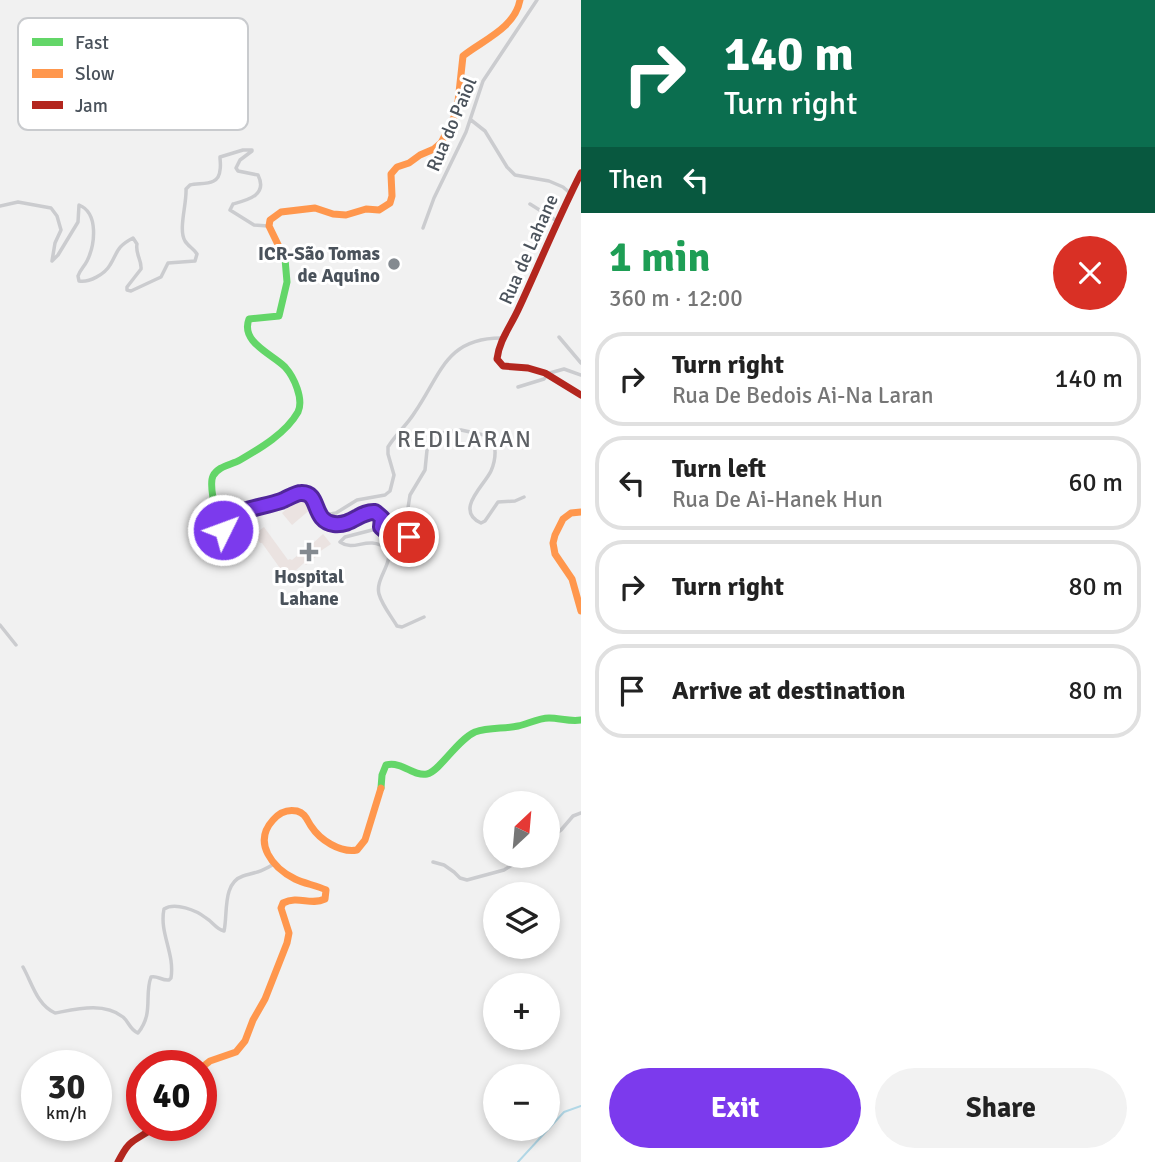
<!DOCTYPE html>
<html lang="en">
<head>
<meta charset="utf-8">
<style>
  body { margin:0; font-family:Signika,sans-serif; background:#f2f2f2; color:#222; height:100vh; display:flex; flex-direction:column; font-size:26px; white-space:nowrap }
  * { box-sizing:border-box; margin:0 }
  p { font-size:23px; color:#767676 }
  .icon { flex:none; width:38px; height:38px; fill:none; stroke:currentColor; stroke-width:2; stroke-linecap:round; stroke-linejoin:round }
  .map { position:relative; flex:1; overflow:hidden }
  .details { display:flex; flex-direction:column; background:#fff; width:574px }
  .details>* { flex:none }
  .guide { background:#0b6e4f; color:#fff; overflow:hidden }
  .needle { width:46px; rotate:26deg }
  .buttons { position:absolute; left:483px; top:791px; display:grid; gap:14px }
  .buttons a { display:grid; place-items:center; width:77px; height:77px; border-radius:50%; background:#fff; box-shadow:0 4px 10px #0003; font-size:35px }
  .speed { position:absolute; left:21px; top:1050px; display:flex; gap:14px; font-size:35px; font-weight:700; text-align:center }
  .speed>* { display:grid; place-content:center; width:91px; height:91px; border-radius:50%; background:#fff; box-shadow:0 4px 10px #0003; line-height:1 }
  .speed small { font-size:18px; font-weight:400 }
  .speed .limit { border:10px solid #d22; background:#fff; color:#111 }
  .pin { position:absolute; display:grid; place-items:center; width:60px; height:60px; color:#fff; margin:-30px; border:4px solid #fff; border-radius:50%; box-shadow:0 2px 7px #0007 }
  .me { position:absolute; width:77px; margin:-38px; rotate:48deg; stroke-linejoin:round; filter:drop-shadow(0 0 5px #0008) }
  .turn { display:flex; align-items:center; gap:24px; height:147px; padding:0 28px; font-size:32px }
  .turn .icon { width:91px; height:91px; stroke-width:2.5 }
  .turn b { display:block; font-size:49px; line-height:60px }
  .then { display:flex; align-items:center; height:66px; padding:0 28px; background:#0003; gap:14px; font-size:26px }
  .round { display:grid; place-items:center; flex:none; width:74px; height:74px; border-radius:37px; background:#f2f2f2 }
  .summary { display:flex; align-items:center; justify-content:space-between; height:119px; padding:0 28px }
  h1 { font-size:42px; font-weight:700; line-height:52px; color:#1e9e55 }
  .action { display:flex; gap:14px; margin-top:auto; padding:14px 28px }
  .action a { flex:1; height:80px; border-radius:42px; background:#7c3aed; color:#fff; font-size:28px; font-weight:700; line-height:80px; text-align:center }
  .action a+a { background:#f2f2f2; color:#222 }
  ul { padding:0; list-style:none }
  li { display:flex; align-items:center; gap:21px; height:94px; margin:0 14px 10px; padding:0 14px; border:4px solid #e0e0e0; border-radius:28px }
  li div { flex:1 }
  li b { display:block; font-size:26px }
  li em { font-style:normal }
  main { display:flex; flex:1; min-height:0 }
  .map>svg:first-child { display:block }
</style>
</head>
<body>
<main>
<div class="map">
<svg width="581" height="1162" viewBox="0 0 581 1162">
  <rect width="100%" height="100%" fill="#f1f1f1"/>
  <path fill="#ebe3e1" d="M 302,496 L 312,508 L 292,525 L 282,513 Z
    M 264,527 L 288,560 L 290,559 L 292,560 L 298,555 L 297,554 L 308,546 L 309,547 L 323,534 L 331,544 L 316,554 L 317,556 L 306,565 L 304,563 L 287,578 L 262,543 L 260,543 L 254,535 Z"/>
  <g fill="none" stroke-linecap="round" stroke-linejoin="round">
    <path stroke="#b1d7e6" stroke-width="2" d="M 518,1162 L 564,1112 L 581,1106"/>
    <path stroke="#cbcccf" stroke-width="3.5" d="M 471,120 L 485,131 L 507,167 L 515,175 L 549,181 L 563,187 L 570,193
      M 530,204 L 557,221
      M 0,206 L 18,202 L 51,208 L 57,216 L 61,230 L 55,243 L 52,261 L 58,255 L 78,222 L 79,205 C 99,213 95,245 87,261 C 84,267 80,270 78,276 L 79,281 C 89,283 105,274 110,265 C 118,252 116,247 133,238 L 137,244 C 135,254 142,260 141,269 L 127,287 L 127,290 L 131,291 L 161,277 L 168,263 L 195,261 L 197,254 C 194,249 188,246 185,241 C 178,230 187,203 186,189 L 190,185 C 201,182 219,187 220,170 C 221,165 220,161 220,157 L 243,150 L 252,150 L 252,151 L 240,160 L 236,168 L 238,171 L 258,175 C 268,195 248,200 233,204 L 230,210 L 254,225 L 268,226
      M 423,228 L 434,198 L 466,132 L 483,81 L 537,0
      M 559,337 L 581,363
      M 546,374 L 564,369 L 581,375
      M 518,387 L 544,379 L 547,375
      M 319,516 L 336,513 L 357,500 L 385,495 L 390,491 L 394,475 L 388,454 L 388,447 C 396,434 407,425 415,412 C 441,374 446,338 501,338
      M 319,516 C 330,524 345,527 357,519 C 362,516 366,511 372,512 C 382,512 383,521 380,528 L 345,537 L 340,542
      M 381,527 C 388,534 398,542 408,538 L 410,533 L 406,521 L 410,495 L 425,470 L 427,450 L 433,440 L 443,433 L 461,430 L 484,435 L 494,443 C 496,452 495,462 491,471 C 484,486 454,510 481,523 L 485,521 L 498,502 L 515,501 L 524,497
      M 340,542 C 356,553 366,534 388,549 C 393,564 375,579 379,594 C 382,605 391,616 397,626 L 402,627 L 424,617
      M 0,625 L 16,645
      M 548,839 L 561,830 L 573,816 L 581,813
      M 433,862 L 444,865 L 454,872 L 460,878 L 467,880 L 504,870 L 517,862 L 524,856
      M 23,967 C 32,983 37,1005 55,1013 C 77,1009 104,1002 123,1017 C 129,1022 130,1030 138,1033 C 154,1013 144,996 151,977 C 157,975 162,981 169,980 L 171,978 C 175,953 159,933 164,909 C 175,902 196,910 206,918 C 213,922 216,929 224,931 C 228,914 222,883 243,876 C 257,872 261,872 274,864"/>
    <path stroke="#63d668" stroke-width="7" d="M 285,259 L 287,282 L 279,316 L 249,319 C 240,342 272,354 285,367 C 294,377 304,399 298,412 C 286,433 261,448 240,460 C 231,465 218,466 213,476 C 209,484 215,510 218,519 C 220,524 223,529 226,533 L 230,533 L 237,526 L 244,511 L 304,493 L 313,499 L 319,516
      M 381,788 L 382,775 L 386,765 C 403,761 413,777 427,774 C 439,772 457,740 475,732 C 489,727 504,729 518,726 C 528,724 538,718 549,718 C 560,718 570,722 581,720"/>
    <path stroke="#ff974d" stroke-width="7" d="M 285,259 L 269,226 L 270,220 L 281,212 L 315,208 L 333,214 L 346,215 L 366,209 L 379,210 L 390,203 L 392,196 L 391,174 L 397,167 L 409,163 L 420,155 L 434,149 L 441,143 L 457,111 L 463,56 C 483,40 515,28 520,0
      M 581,512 L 571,513 L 563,519 L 555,535 L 553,543 L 555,554 L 572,579 L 581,611
      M 201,1068 L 210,1061 L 236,1052 L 245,1041 L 253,1020 L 265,999 L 287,943 L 289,933 L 281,908 L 283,903 C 299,895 310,906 325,899 L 326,890 C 316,885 305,884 295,879 C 273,868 252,843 273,820 C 279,813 287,809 297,811 C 305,813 307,820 311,826 C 320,840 340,853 357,850 L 365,840 L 381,788"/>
    <path stroke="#b3261e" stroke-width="7" d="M 581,173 C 558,218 539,265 518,310 C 510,327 499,341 497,359 L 503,366 L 528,368 L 545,373 L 581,395
      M 118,1162 C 122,1155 125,1147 132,1142 C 140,1136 149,1132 157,1125"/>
  </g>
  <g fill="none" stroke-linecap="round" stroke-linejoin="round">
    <g stroke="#51269a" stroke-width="18">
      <path id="route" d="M 223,530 L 226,533 L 230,533 L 237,526 L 244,511 C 256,507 269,505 281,501 C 287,499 295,493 301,493 C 321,492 311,521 334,524 C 352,526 360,511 375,512 L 382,518 L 381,527 C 389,534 396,539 406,540 L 409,537"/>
    </g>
    <use href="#route" stroke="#7c3aed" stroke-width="12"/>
  </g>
  <g fill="#848a90" stroke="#fff" stroke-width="2.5">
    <circle cx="394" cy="264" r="7"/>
    <path d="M305.5 541.5h7v7h7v7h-7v7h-7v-7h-7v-7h7z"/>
  </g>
  <g text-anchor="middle" stroke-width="6" stroke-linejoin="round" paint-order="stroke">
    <g font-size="19" fill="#4a525b" stroke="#fff">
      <text transform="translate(451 124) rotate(-67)" y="7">Rua do Paiol</text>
      <text transform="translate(528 249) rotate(-66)" y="7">Rua de Lahane</text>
    </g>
    <g font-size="19" font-weight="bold" fill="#4a525b" stroke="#fff" text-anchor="end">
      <text x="380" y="260">ICR-São Tomas<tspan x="380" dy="22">de Aquino</tspan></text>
      <text x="309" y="583" text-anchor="middle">Hospital<tspan x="309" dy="22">Lahane</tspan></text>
    </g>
    <g font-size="23" letter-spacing="2" fill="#5d6064" stroke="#fff">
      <text x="465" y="447">REDILARAN</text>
    </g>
  </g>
  <rect x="18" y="18" width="230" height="112" rx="10" fill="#fff" stroke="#c9cbce" stroke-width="2"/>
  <rect x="32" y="38" width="31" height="8" fill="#63d668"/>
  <rect x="32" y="69" width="31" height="9" fill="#ff974d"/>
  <rect x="32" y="101" width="31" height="8" fill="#b3261e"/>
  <g font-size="19" fill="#4a525b">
    <text x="75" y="49">Fast</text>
    <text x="75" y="80">Slow</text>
    <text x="75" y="112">Jam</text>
  </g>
</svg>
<div class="buttons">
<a><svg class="needle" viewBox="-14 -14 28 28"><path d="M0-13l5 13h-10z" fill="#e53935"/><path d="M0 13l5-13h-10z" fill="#767676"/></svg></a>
<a><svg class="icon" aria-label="layers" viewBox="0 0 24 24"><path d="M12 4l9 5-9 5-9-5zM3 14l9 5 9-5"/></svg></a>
<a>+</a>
<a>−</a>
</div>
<div class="speed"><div>30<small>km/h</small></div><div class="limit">40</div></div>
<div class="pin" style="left:409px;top:537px;background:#d93025"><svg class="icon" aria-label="arrive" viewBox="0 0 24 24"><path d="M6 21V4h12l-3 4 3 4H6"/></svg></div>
<svg class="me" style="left:223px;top:530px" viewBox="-20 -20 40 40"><circle r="17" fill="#7c3aed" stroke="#fff" stroke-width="3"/><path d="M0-11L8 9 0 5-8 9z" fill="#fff"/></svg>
</div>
<section class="details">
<div class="guide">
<div class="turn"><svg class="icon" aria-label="right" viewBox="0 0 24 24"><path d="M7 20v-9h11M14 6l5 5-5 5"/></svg><div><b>140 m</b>Turn right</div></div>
<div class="then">Then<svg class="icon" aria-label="left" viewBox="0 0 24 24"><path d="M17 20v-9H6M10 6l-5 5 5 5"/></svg></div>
</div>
<div class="summary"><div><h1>1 min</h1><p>360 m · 12:00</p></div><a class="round" style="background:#d93025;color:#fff"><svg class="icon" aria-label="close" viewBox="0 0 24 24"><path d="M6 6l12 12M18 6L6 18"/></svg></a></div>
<ul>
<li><svg class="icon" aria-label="right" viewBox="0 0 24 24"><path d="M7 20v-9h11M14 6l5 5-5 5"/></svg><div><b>Turn right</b><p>Rua De Bedois Ai-Na Laran</p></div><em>140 m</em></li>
<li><svg class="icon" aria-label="left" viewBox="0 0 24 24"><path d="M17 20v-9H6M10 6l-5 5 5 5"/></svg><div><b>Turn left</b><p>Rua De Ai-Hanek Hun</p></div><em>60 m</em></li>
<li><svg class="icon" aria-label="right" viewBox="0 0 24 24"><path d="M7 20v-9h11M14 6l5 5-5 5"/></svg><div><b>Turn right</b></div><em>80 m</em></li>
<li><svg class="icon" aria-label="arrive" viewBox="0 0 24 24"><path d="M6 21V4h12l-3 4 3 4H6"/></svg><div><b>Arrive at destination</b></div><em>80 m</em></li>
</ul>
<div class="action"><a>Exit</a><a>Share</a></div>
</section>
</main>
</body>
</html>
